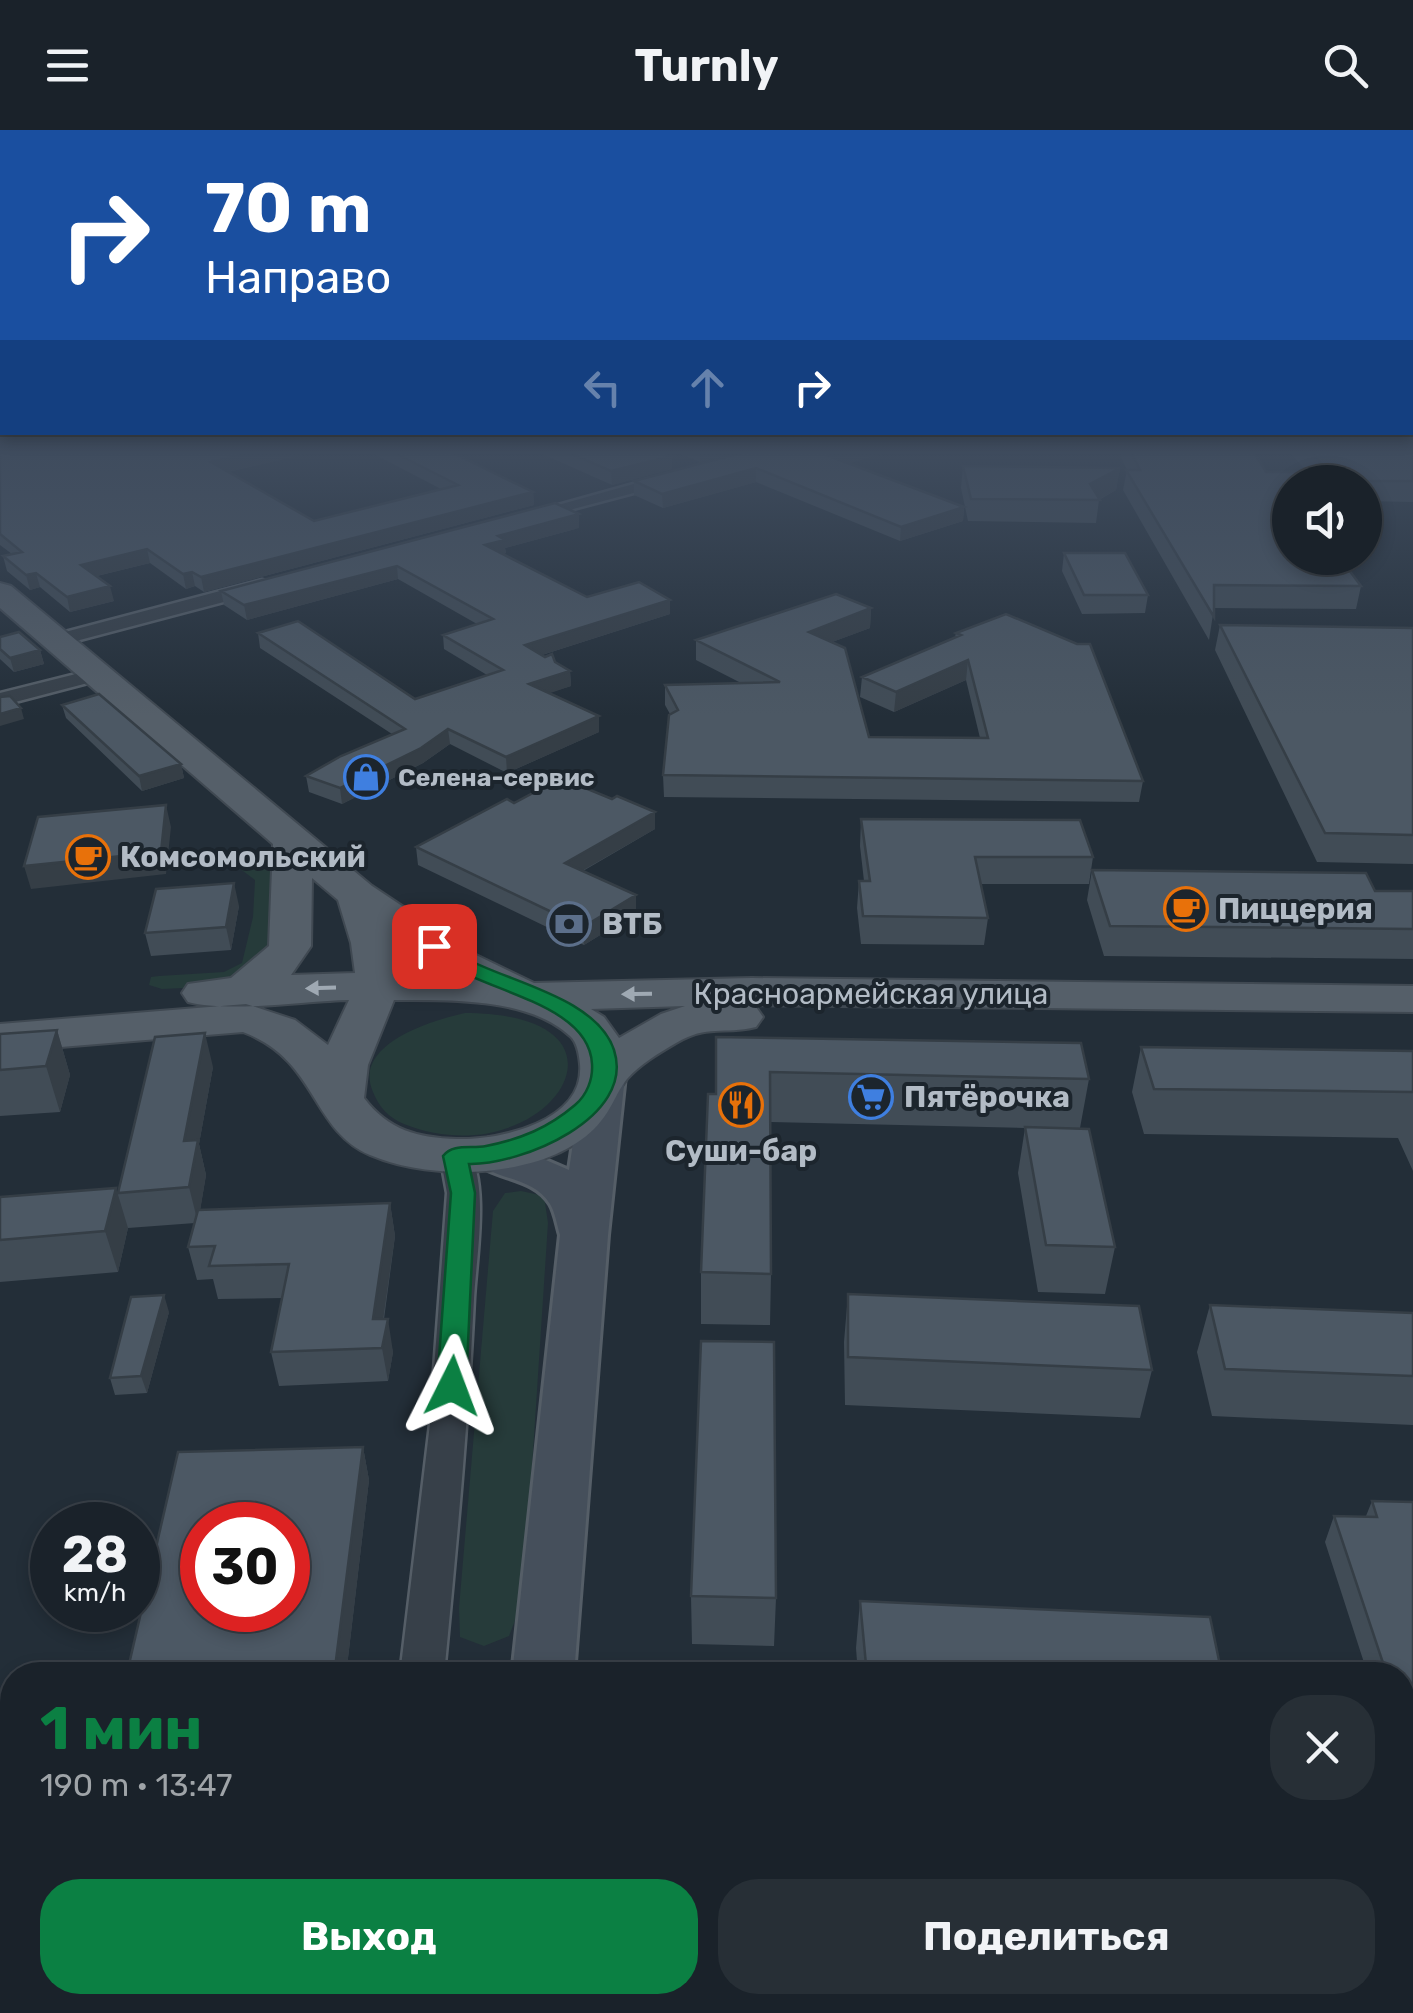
<!DOCTYPE html>
<html lang="ru">
<head>
<meta charset="utf-8">
<style>
  body { margin:0; font-family:Rubik,sans-serif; background:#272f36; color:#f1f3f6; height:100vh; display:flex; flex-direction:column; font-size:38px; white-space:nowrap }
  * { box-sizing:border-box; margin:0 }
  p { font-size:32px; color:#9fa4a8 }
  .icon { flex:none; width:55px; height:55px; fill:none; stroke:currentColor; stroke-width:2; stroke-linecap:round; stroke-linejoin:round }
  .map { position:relative; flex:1; overflow:hidden }
  .sheet { position:absolute; left:0px; top:1532px; width:1415px; height:352px; display:flex; flex-direction:column; background:#1a222a; border-radius:40px 40px 0 0; box-shadow:0 5px 15px #0003,0 0 0 2px #383f47 }
  .sheet>* { flex:none }
  .banner { position:absolute; left:0px; top:0px; width:1415px; height:305px; box-shadow:0 5px 15px #0003,0 0 0 2px #383f47; background:#1a4fa0; color:#fff; overflow:hidden }
  .controls { position:absolute; left:1272px; top:335px; display:grid; gap:20px }
  .controls a { display:grid; place-items:center; width:110px; height:110px; border-radius:50%; background:#1a222a; box-shadow:0 5px 15px #0003,0 0 0 2px #383f47; font-size:50px }
  .speed { position:absolute; left:30px; top:1372px; display:flex; gap:20px; font-size:50px; font-weight:700; text-align:center }
  .speed>* { display:grid; place-content:center; width:130px; height:130px; border-radius:50%; background:#1a222a; box-shadow:0 5px 15px #0003,0 0 0 2px #383f47; line-height:1 }
  .speed small { font-size:25px; font-weight:400 }
  .speed .limit { border:15px solid #d22; background:#fff; color:#111 }
  .pin { position:absolute; display:grid; place-items:center; width:85px; height:85px; color:#fff; margin:-42px; border-radius:20px; box-shadow:0 5px 15px #0006 }
  .me { position:absolute; width:110px; margin:-55px; rotate:3deg; stroke-linejoin:round; filter:drop-shadow(0 0 8px #0008) }
  .turn { display:flex; align-items:center; gap:35px; height:210px; padding:0 40px; font-size:45px }
  .turn .icon { width:130px; height:130px; stroke-width:2.5 }
  .turn b { display:block; font-size:70px; line-height:85px }
  .lanes { display:flex; align-items:center; height:95px; padding:0 40px; background:#0003; justify-content:center; gap:50px; direction:ltr }
  .lanes .off { opacity:.35 }
  .round { display:grid; place-items:center; flex:none; width:105px; height:105px; border-radius:40px; background:#272f36 }
  .head { display:flex; align-items:center; justify-content:space-between; height:170px; padding:0 40px }
  h1 { font-size:60px; font-weight:700; line-height:75px; color:#0b8043 }
  .action { display:flex; gap:20px; margin-top:auto; padding:20px 40px }
  .action a { flex:1; height:115px; border-radius:40px; background:#0b8043; color:#fff; font-size:40px; font-weight:700; line-height:115px; text-align:center }
  .action a+a { background:#272f36; color:#f1f3f6 }
  header { display:flex; justify-content:space-between; align-items:center; height:130px; padding:0 40px; background:#1a222a; font-size:45px; font-weight:700 }
  .map>svg:first-child { display:block }
</style>
</head>
<body>
<header><svg class="icon" aria-label="menu" viewBox="0 0 24 24"><path d="M4 6h16M4 12h16M4 18h16"/></svg>Turnly<svg class="icon" aria-label="search" viewBox="0 0 24 24"><circle cx="10" cy="10" r="6"/><path d="M15 15l6 6"/></svg></header>
<div class="map">
<svg width="1413" height="1883" viewBox="0 0 1413 1883">
  <rect width="100%" height="100%" fill="#232e38"/>
  <path fill="#263b3a" d="M 269,720 L 277,728 L 270,817 L 223,856 L 162,859 L 149,855 L 151,847 L 159,846 L 224,842 L 242,833 L 253,787 L 255,750 L 235,735 L 236,730 L 252,722 Z
    M 465,883 C 659,884 544,1050 404,994 C 389,988 379,977 373,962 C 352,914 433,890 465,883 Z
    M 521,1061 L 544,1066 L 548,1093 L 526,1428 L 519,1480 L 509,1506 L 484,1516 L 460,1507 L 459,1478 L 493,1081 L 505,1063 Z"/>
  <g fill="none" stroke-linecap="round" stroke-linejoin="round">
    <g stroke="#555e67" stroke-width="5">
      <path id="street" d="M 673,343 L 679,345 L 679,351 L 524,392 L 515,387 Z
        M 262,450 L 269,452 L 269,460 L 57,516 L 47,510 L 50,506 Z
        M 96,539 L 103,541 L 106,545 L 103,549 L 0,576 L 0,563 Z
        M 456,1015 L 467,1018 C 490,1053 476,1128 474,1169 C 468,1295 456,1420 444,1545 L 400,1545 L 430,1294 L 447,1063 L 440,1025 L 445,1018 Z
        M 357,1872 L 409,1872 L 408,1883 L 356,1883 Z"/>
    </g>
    <g stroke="#555e67" stroke-width="6">
      <path id="secondary" d="M 604,933 L 619,937 L 625,946 L 608,1105 L 574,1545 L 512,1545 L 560,1105 C 557,1095 555,1082 550,1074 C 532,1044 485,1051 467,1023 L 474,1013 L 490,1008 L 506,1013 L 569,1040 L 583,946 L 589,937 Z
        M 475,1872 L 547,1872 L 546,1883 L 474,1883 Z"/>
    </g>
    <g stroke="#404952" stroke-width="4">
      <path id="primary" d="M 0,453 L 11,456 L 372,756 L 474,824 L 534,853 L 752,848 L 1413,856 L 1413,882 L 745,875 L 756,877 L 763,887 L 756,897 C 723,905 708,894 676,913 C 659,923 640,934 627,949 C 615,964 612,981 594,999 C 543,1049 433,1052 370,1025 C 310,999 318,930 243,902 L 0,922 L 0,894 L 246,874 L 295,890 L 328,915 L 349,870 C 303,871 230,883 188,872 L 182,863 L 188,854 L 231,848 L 269,816 L 273,714 L 0,478 ZM 312,748 L 338,770 L 351,813 L 355,843 L 291,845 L 311,816 ZM 392,807 L 444,842 L 450,845 L 399,843 ZM 394,870 C 447,870 528,867 570,906 C 577,912 579,924 580,934 C 585,992 500,1010 457,1009 C 418,1008 388,1000 364,968 L 368,935 ZM 685,876 L 661,884 L 619,908 L 604,887 L 591,879 Z"/>
    </g>
    <use href="#street" fill="#374049" fill-rule="evenodd"/>
    <use href="#secondary" fill="#454f5b" fill-rule="evenodd"/>
    <use href="#primary" fill="#555f69" fill-rule="evenodd"/>
  </g>
  <path fill="#414c56" d="M 0,322 L 314,322 L 228,342 L 314,391 L 441,359 L 370,322 L 451,322 L 533,362 L 534,375 L 204,462 L 195,456 L 186,459 L 150,433 L 97,446 L 114,471 L 70,482 L 40,457 L 30,460 L 7,441 L 3,426 L 12,424 L 0,415 Z
    M 538,322 L 665,322 L 672,326 L 672,339 L 612,355 Z
    M 677,322 L 739,322 L 700,332 Z
    M 745,322 L 888,322 L 849,333 L 964,377 L 963,391 L 900,411 L 756,352 L 663,378 L 634,365 L 634,351 Z
    M 1119,322 L 1254,322 L 1266,342 L 1307,342 L 1290,322 L 1413,322 L 1413,372 L 1365,371 L 1365,352 L 1290,352 L 1290,428 L 1361,456 L 1356,479 L 1214,478 L 1209,510 L 1123,360 L 1127,340 Z
    M 963,336 L 1120,338 L 1116,360 L 1099,370 L 1096,393 L 968,391 L 961,358 Z
    M 579,398 L 505,418 L 506,423 L 503,424 L 587,467 L 670,484 L 542,525 L 570,541 L 571,556 L 548,563 L 599,602 L 507,643 L 450,614 L 423,633 L 342,674 L 309,662 L 306,646 L 392,604 L 260,518 L 258,503 L 415,569 L 487,545 L 444,519 L 443,505 L 477,494 L 398,449 L 247,490 L 224,475 L 221,461 Z
    M 1064,423 L 1148,465 L 1145,483 L 1082,484 L 1062,441 Z
    M 871,478 L 870,498 L 832,512 L 869,607 L 980,608 L 966,550 L 894,582 L 860,567 L 862,547 L 955,507 L 956,503 L 1006,484 L 1143,651 L 1139,672 L 664,667 L 663,645 L 670,584 L 665,575 L 665,555 L 741,553 L 696,530 L 696,510 Z
    M 1220,495 L 1413,498 L 1413,734 L 1317,732 L 1215,520 Z
    M 0,507 L 40,520 L 44,534 L 14,542 L 0,529 Z
    M 62,575 L 181,634 L 184,648 L 142,661 L 66,588 Z
    M 612,669 L 655,682 L 655,699 L 583,741 L 636,765 L 636,783 L 584,815 L 418,735 L 416,717 L 514,673 Z
    M 861,689 L 1093,727 L 1089,754 L 981,754 L 988,788 L 984,815 L 861,814 L 857,778 L 859,751 L 864,751 L 860,716 Z
    M 1092,740 L 1375,761 L 1413,761 L 1413,829 L 1104,826 L 1087,770 Z
    M 239,776 L 231,820 L 151,826 L 145,803 Z
    M 57,900 L 70,945 L 60,982 L 0,986 L 0,904 Z
    M 716,907 L 1089,949 L 1080,998 L 1115,1117 L 1105,1164 L 1038,1162 L 1018,1043 L 1025,998 L 771,992 L 771,1144 L 770,1195 L 701,1194 L 701,1142 L 716,964 Z
    M 1141,917 L 1413,921 L 1413,1041 L 1398,1008 L 1144,1004 L 1132,962 Z
    M 213,937 L 199,1014 L 206,1045 L 200,1080 L 390,1073 L 395,1106 L 384,1189 L 393,1222 L 388,1251 L 279,1256 L 271,1222 L 283,1168 L 218,1169 L 213,1149 L 197,1150 L 188,1117 L 195,1093 L 128,1098 L 118,1142 L 0,1152 L 0,1067 L 118,1063 Z
    M 848,1164 L 1152,1240 L 1140,1288 L 845,1275 L 844,1212 Z
    M 1210,1175 L 1413,1183 L 1413,1295 L 1212,1286 L 1197,1222 Z
    M 169,1182 L 147,1263 L 115,1265 L 110,1248 Z
    M 363,1317 L 369,1350 L 346,1545 L 127,1545 L 127,1543 Z
    M 1372,1371 L 1413,1372 L 1413,1642 L 1402,1642 L 1402,1545 L 1368,1545 L 1325,1412 L 1334,1386 L 1366,1386 Z
    M 691,1466 L 776,1468 L 774,1516 L 692,1514 Z
    M 860,1471 L 1222,1545 L 858,1545 L 856,1518 Z"/>
  <path fill="#353e46" d="M 254,322 L 314,322 L 213,345 L 211,332 Z
    M 700,322 L 739,322 L 700,332 Z
    M 842,322 L 888,322 L 829,339 L 829,326 Z
    M 672,326 L 672,339 L 612,355 L 611,341 Z
    M 756,338 L 756,352 L 663,378 L 662,364 Z
    M 1120,338 L 1116,360 L 1098,370 L 1090,354 Z
    M 533,362 L 534,375 L 204,462 L 201,447 Z
    M 964,377 L 963,391 L 900,411 L 901,397 Z
    M 579,384 L 579,398 L 505,418 L 506,423 L 486,429 L 485,415 L 498,406 Z
    M 147,419 L 150,433 L 84,449 L 81,435 Z
    M 397,436 L 398,449 L 247,490 L 244,475 Z
    M 192,442 L 195,456 L 186,459 L 183,444 Z
    M 36,443 L 40,457 L 30,460 L 26,445 Z
    M 110,456 L 114,471 L 70,482 L 67,467 Z
    M 670,470 L 670,484 L 526,530 L 525,515 Z
    M 871,478 L 870,498 L 808,521 L 809,502 Z
    M 40,520 L 44,534 L 14,542 L 10,528 Z
    M 968,530 L 966,550 L 894,582 L 896,562 Z
    M 570,541 L 571,556 L 530,570 L 529,554 Z
    M 21,578 L 24,589 L 0,596 L 0,584 Z
    M 599,586 L 599,602 L 507,643 L 506,627 Z
    M 448,599 L 450,614 L 423,633 L 342,674 L 340,658 Z
    M 181,634 L 184,648 L 142,661 L 139,646 Z
    M 166,675 L 171,697 L 166,744 L 31,759 L 24,736 Z
    M 655,682 L 655,699 L 566,750 L 565,733 Z
    M 234,753 L 239,776 L 231,820 L 226,797 Z
    M 636,765 L 636,783 L 584,815 L 583,797 Z
    M 57,900 L 70,945 L 60,982 L 46,936 Z
    M 205,903 L 213,937 L 199,1014 L 206,1045 L 198,1093 L 189,1057 L 184,1011 Z
    M 116,1058 L 128,1098 L 118,1142 L 105,1101 Z
    M 390,1073 L 395,1106 L 379,1218 L 373,1189 Z
    M 164,1165 L 169,1182 L 147,1263 L 141,1246 Z
    M 388,1189 L 393,1222 L 388,1251 L 382,1218 Z
    M 363,1317 L 369,1350 L 346,1545 L 337,1545 L 335,1538 Z
    M 321,1872 L 330,1872 L 329,1883 L 320,1883 Z"/>
  <path fill="#4c5864" stroke="#353e46" stroke-width="2.5" fill-rule="evenodd" d="M 0,322 L 254,322 L 211,332 L 314,391 L 458,355 L 393,322 L 451,322 L 533,362 L 201,447 L 192,442 L 183,444 L 147,419 L 81,435 L 110,456 L 67,467 L 36,443 L 26,445 L 3,426 L 22,422 L 0,404 Z
    M 567,322 L 665,322 L 672,326 L 611,341 Z
    M 745,322 L 842,322 L 829,326 L 964,377 L 901,397 L 756,338 L 662,364 L 634,351 Z
    M 1131,322 L 1254,322 L 1266,342 L 1310,342 L 1318,352 L 1290,352 L 1290,428 L 1340,428 L 1361,456 L 1214,455 L 1214,487 L 1126,340 L 1140,340 Z
    M 1311,322 L 1413,322 L 1413,351 L 1337,351 Z
    M 963,336 L 1120,338 L 1090,354 L 1100,370 L 971,369 Z
    M 555,373 L 579,384 L 498,406 L 505,410 L 485,415 L 587,467 L 639,452 L 670,470 L 525,515 L 545,527 L 552,524 L 555,532 L 570,541 L 529,554 L 599,586 L 506,627 L 448,599 L 421,618 L 340,658 L 306,646 L 341,626 L 405,599 L 258,503 L 298,491 L 415,569 L 503,540 L 443,505 L 493,489 L 397,436 L 244,475 L 221,461 Z
    M 1064,423 L 1125,423 L 1148,465 L 1084,465 Z
    M 836,464 L 871,478 L 809,502 L 845,518 L 869,607 L 988,608 L 968,530 L 896,562 L 862,547 L 961,505 L 956,503 L 1006,484 L 1077,514 L 1090,514 L 1143,651 L 663,645 L 669,585 L 678,580 L 665,555 L 780,552 L 696,510 Z
    M 1220,495 L 1413,498 L 1413,705 L 1325,703 Z
    M 19,502 L 40,520 L 10,528 L 0,519 L 0,507 Z
    M 99,564 L 181,634 L 139,646 L 62,575 Z
    M 10,566 L 21,578 L 0,584 L 0,567 Z
    M 561,648 L 612,669 L 617,666 L 655,682 L 565,733 L 636,765 L 583,797 L 416,717 L 507,669 L 514,673 Z
    M 166,675 L 161,722 L 24,736 L 38,687 Z
    M 861,689 L 1080,690 L 1093,727 L 975,727 L 988,788 L 863,786 L 859,751 L 870,751 Z
    M 1092,740 L 1366,743 L 1375,761 L 1413,761 L 1413,799 L 1110,796 Z
    M 234,753 L 226,797 L 145,803 L 156,759 Z
    M 57,900 L 46,936 L 0,940 L 0,904 Z
    M 205,903 L 184,1011 L 198,1010 L 189,1057 L 118,1063 L 155,907 Z
    M 716,907 L 1081,913 L 1089,949 L 770,942 L 771,1144 L 701,1142 L 708,964 L 716,964 Z
    M 1141,917 L 1413,921 L 1413,962 L 1154,959 Z
    M 1025,997 L 1089,999 L 1115,1117 L 1046,1115 Z
    M 116,1058 L 105,1101 L 0,1110 L 0,1067 Z
    M 390,1073 L 373,1189 L 388,1189 L 382,1218 L 271,1222 L 289,1134 L 209,1136 L 215,1116 L 188,1117 L 198,1080 Z
    M 848,1164 L 1139,1176 L 1152,1240 L 848,1227 Z
    M 164,1165 L 141,1246 L 110,1248 L 131,1167 Z
    M 1210,1175 L 1413,1183 L 1413,1246 L 1225,1239 Z
    M 701,1211 L 774,1212 L 776,1468 L 691,1466 Z
    M 363,1317 L 335,1538 L 127,1543 L 178,1322 ZM 202,1395 L 288,1395 L 288,1480 L 202,1480 Z
    M 1372,1371 L 1413,1372 L 1413,1617 L 1411,1617 L 1402,1591 L 1402,1545 L 1387,1545 L 1334,1386 L 1377,1387 Z
    M 860,1471 L 1210,1487 L 1222,1545 L 867,1545 Z
    M 216,1872 L 321,1872 L 320,1883 L 214,1883 Z
    M 675,1872 L 785,1872 L 785,1883 L 675,1883 Z"/>
  <defs><path id="oneway-solid" d="M-6-.8H1V-3.2L6.5 0L1 3.2V.8H-6Z" transform="scale(2.5)"/></defs>
  <g fill="#9fa9b3">
    <use href="#oneway-solid" transform="translate(321 858) rotate(178)"/>
    <use href="#oneway-solid" transform="translate(637 864) rotate(179)"/>
  </g>
  <linearGradient id="sky" x2="0" y2="1"><stop stop-color="#13191f"/><stop offset="0.55" stop-color="#3f4c5e"/><stop offset="1" stop-color="#3f4c5e" stop-opacity="0"/></linearGradient>
  <rect width="1413" height="586" fill="url(#sky)"/>
  <path fill="#0b8043" stroke="#07532c" stroke-width="2.5" d="M 434,810 C 447,813 455,823 467,829 C 509,852 597,868 614,920 C 636,988 521,1035 469,1034 L 475,1063 L 466,1256 L 461,1263 L 452,1266 L 442,1263 L 437,1256 L 451,1063 L 443,1026 C 453,1013 471,1019 486,1016 C 521,1009 548,998 575,975 C 587,965 593,949 592,934 C 589,867 463,861 423,816 Z"/>
  <defs>
    <g id="shop-ring" transform="scale(2.25)"><circle r="9.5" fill="#1c252d" stroke="#3f7fe0" stroke-width="1.5"/><path d="M-5-2.5h2.3a2.7 3.5 0 0 1 5.4 0H5L5.5 6h-11ZM-1.5-2.5h3a1.5 2.3 0 0 0-3 0Z" fill="#3f7fe0"/></g>
    <g id="cafe-ring" transform="scale(2.25)"><circle r="9.5" fill="#1c252d" stroke="#e8710a" stroke-width="1.5"/><path d="M-5.5-4.5H6V0H3Q3 3.5 0 3.5H-2.5Q-5.5 3.5-5.5 0ZM3-3.2v2h1.7v-2ZM-6 4.5H4V6H-6Z" fill="#e8710a"/></g>
    <g id="bank-ring" transform="scale(2.25)"><circle r="9.5" fill="#1c252d" stroke="#5c6f8a" stroke-width="1.5"/><path d="M-6-4H6V4H-6ZM0-2.3a2.3 2.3 0 1 0 0 4.6a2.3 2.3 0 1 0 0-4.6Z" fill="#5c6f8a"/></g>
    <g id="supermarket-ring" transform="scale(2.25)"><circle r="9.5" fill="#1c252d" stroke="#3f7fe0" stroke-width="1.5"/><path d="M-6-5.5h2.5l.6 2H6L4.5 2H-2.5L-4.4-4H-6ZM-1.5 3.2a1.3 1.3 0 1 0 .1 0ZM3 3.2a1.3 1.3 0 1 0 .1 0Z" fill="#3f7fe0"/></g>
    <g id="restaurant-ring" transform="scale(2.25)"><circle r="9.5" fill="#1c252d" stroke="#e8710a" stroke-width="1.5"/><path d="M-5-6h1v4h1v-4h1v4h1v-4h1v5L-1.5 .5V6h-2V.5L-5-1ZM5-6V6H3V1.5H1.5Q1.5-4 5-6Z" fill="#e8710a"/></g>
  </defs>
  <g fill-rule="evenodd">
    <use href="#shop-ring" x="366" y="647"/>
    <use href="#cafe-ring" x="88" y="727"/>
    <use href="#cafe-ring" x="1186" y="779"/>
    <use href="#bank-ring" x="569" y="794"/>
    <use href="#supermarket-ring" x="871" y="967"/>
    <use href="#restaurant-ring" x="741" y="975"/>
  </g>
  <g text-anchor="middle" stroke-width="8" stroke-linejoin="round" paint-order="stroke">
    <g font-size="25" font-weight="bold" fill="#b2bbc5" stroke="#1c252d" text-anchor="start">
      <text x="398" y="656">Селена-сервис</text>
    </g>
    <g font-size="30" font-weight="bold" fill="#b2bbc5" stroke="#1c252d" text-anchor="start">
      <text x="120" y="737">Комсомольский</text>
      <text x="1218" y="789">Пиццерия</text>
      <text x="602" y="804">ВТБ</text>
      <text x="904" y="977">Пятёрочка</text>
      <text x="741" y="1031" text-anchor="middle">Суши-бар</text>
    </g>
    <g font-size="30" fill="#b2bbc5" stroke="#1c252d">
      <text x="871" y="874">Красноармейская улица</text>
    </g>
  </g>
</svg>
<div class="controls">
<a><svg class="icon" aria-label="sound" viewBox="0 0 24 24"><path d="M4 9h4l5-4v14l-5-4H4zM17 9q2 3 0 6"/></svg></a>
</div>
<div class="speed"><div>28<small>km/h</small></div><div class="limit">30</div></div>
<div class="pin" style="left:434px;top:816px;background:#d93025"><svg class="icon" aria-label="arrive" viewBox="0 0 24 24"><path d="M6 21V4h12l-3 4 3 4H6"/></svg></div>
<svg class="me" style="left:452px;top:1256px" viewBox="-20 -20 40 40"><path d="M0-17L14 15 0 8-14 15z" fill="#0b8043" stroke="#fff" stroke-width="4"/></svg>
<div class="banner">
<div class="turn"><svg class="icon" aria-label="right" viewBox="0 0 24 24"><path d="M7 20v-9h11M14 6l5 5-5 5"/></svg><div><b>70 m</b>Направо</div></div>
<div class="lanes"><svg class="icon off" aria-label="left" viewBox="0 0 24 24"><path d="M17 20v-9H6M10 6l-5 5 5 5"/></svg><svg class="icon off" aria-label="ahead" viewBox="0 0 24 24"><path d="M12 20V5M6 11l6-6 6 6"/></svg><svg class="icon" aria-label="right" viewBox="0 0 24 24"><path d="M7 20v-9h11M14 6l5 5-5 5"/></svg></div>
</div>
<section class="sheet">
<div class="head"><div><h1>1 мин</h1><p>190 m · 13:47</p></div><a class="round"><svg class="icon" aria-label="close" viewBox="0 0 24 24"><path d="M6 6l12 12M18 6L6 18"/></svg></a></div>
<div class="action"><a>Выход</a><a>Поделиться</a></div>
</section>
</div>
</body>
</html>
